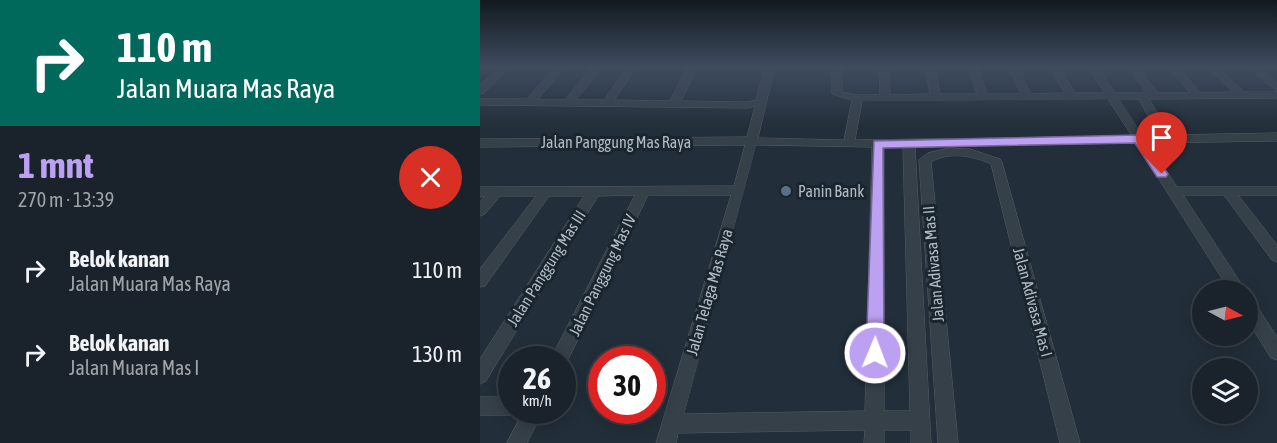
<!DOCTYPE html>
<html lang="id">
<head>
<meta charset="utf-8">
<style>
  body { margin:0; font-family:"Asap Condensed",sans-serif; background:#272f37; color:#f1f3f6; height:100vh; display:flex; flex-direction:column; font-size:22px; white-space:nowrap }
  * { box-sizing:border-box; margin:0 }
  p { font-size:20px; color:#9fa4a9 }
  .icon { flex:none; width:33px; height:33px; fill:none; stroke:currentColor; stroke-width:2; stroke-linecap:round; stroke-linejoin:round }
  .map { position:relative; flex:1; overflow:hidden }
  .drawer { display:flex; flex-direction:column; background:#1a222b; width:480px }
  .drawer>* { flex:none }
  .hud { background:#00695c; color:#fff; overflow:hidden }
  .needle { width:39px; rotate:97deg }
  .buttons { position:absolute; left:712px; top:280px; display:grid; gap:12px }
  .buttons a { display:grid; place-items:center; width:66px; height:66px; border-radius:50%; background:#1a222b; box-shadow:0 3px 15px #0003,0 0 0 2px #383f47; font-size:30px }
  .speed { position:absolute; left:18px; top:346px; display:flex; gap:12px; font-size:30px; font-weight:700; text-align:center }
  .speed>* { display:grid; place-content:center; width:78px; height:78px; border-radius:50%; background:#1a222b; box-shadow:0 3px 15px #0003,0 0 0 2px #383f47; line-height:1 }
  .speed small { font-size:15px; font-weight:400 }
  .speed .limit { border:9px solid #d22; background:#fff; color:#111 }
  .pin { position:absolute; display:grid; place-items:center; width:51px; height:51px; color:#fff; margin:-62px -26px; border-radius:50% 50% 50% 0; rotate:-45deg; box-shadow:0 0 6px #0007 }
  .pin .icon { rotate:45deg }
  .me { position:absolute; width:66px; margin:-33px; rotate:1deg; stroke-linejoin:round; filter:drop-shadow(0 0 4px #0008) }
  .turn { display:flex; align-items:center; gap:21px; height:126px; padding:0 18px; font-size:27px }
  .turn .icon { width:78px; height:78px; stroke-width:2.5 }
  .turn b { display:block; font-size:42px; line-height:51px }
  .round { display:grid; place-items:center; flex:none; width:63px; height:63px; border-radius:32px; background:#272f37 }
  .headline { display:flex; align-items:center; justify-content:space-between; height:102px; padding:0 18px }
  h1 { font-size:36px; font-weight:700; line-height:45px; color:#bca0f2 }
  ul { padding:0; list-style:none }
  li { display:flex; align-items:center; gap:18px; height:84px; padding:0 18px }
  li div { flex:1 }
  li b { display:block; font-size:22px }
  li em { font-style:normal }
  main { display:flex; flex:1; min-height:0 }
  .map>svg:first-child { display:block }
</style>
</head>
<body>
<main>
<section class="drawer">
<div class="hud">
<div class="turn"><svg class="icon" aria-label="right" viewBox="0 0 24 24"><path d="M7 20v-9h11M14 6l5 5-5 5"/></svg><div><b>110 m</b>Jalan Muara Mas Raya</div></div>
</div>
<div class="headline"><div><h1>1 mnt</h1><p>270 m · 13:39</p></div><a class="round" style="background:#d93025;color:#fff"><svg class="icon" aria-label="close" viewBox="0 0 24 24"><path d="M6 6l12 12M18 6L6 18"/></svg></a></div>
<ul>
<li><svg class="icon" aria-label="right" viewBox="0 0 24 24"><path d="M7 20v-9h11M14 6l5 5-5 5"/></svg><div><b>Belok kanan</b><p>Jalan Muara Mas Raya</p></div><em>110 m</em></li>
<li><svg class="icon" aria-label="right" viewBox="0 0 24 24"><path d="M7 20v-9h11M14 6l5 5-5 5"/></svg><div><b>Belok kanan</b><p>Jalan Muara Mas I</p></div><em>130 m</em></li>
</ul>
</section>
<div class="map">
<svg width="797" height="443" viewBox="0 0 797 443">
  <rect width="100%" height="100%" fill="#222e39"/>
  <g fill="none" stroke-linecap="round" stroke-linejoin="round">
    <g stroke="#545e67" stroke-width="1">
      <path id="minor" d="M 21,66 L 31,66 L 4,93 L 0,94 L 0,86 Z
        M 77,66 L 87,66 L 57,100 L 85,100 L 113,66 L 123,66 L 96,100 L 124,100 L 148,66 L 158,66 L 134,100 L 190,101 L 208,66 L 218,66 L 201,101 L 268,102 L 276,100 L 285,66 L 295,66 L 278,138 L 364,140 L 372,100 L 352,94 L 352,66 L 362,66 L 362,92 L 377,95 L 400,95 L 399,66 L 409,66 L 410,95 L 450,94 L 445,66 L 455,66 L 460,94 L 497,94 L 487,66 L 497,66 L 507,94 L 541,94 L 528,66 L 538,66 L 551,94 L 585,93 L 568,66 L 578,66 L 595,93 L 625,93 L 607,66 L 617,66 L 635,93 L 667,93 L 647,66 L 657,66 L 678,93 L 710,93 L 687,66 L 697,66 L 721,93 L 753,92 L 726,66 L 736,66 L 764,92 L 797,92 L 797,98 L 669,99 L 690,135 L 797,133 L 797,141 L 668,143 L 697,187 L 797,187 L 797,195 L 758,195 L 797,245 L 797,262 L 792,260 L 744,195 L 703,195 L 766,291 L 750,291 L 656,143 L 435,147 L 451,443 L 431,443 L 431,430 L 404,430 L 404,443 L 384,443 L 385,430 L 198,433 L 196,443 L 176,443 L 251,195 L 168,195 L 85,366 L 82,367 L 82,360 L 70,360 L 155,195 L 118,196 L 6,381 L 0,384 L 0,359 L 104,196 L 69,196 L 5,286 L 0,287 L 0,269 L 56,196 L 20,196 L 5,214 L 0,216 L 0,202 L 5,196 L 0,197 L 0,187 L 254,186 L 265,145 L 0,147 L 0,139 L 267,137 L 275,106 L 268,108 L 0,105 L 0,99 L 46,99 ZM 628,99 L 652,136 L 375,140 L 382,101 ZM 639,99 L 659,99 L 679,136 L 663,136 ZM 276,145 L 392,147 L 385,411 L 204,414 ZM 423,147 L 430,411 L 404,411 L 404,148 Z
        M 767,66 L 778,66 L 797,83 L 797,91 Z
        M 470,148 L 490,149 L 520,159 L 522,162 L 600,443 L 580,443 L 511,164 C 493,156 469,151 451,162 L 478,443 L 458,443 L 439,160 L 448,153 Z
        M 768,300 L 774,302 L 797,337 L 797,360 L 791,358 L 768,321 Z
        M 0,397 L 32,397 L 32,411 L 39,411 L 32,415 L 0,415 Z
        M 44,411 L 63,411 L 47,443 L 27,443 Z"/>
    </g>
    <use href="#minor" fill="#364049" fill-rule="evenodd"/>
  </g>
  <linearGradient id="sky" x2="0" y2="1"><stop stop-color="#13191f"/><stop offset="0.52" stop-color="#3e4c5f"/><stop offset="1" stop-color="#3e4c5f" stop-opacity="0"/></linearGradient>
  <rect width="797" height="128" fill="url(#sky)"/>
  <path fill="#bca0f2" stroke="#7a689d" stroke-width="1.5" d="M 658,135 L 663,136 L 686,171 L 688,174 L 686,177 L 677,177 L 655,143 L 403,148 L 404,353 L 401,358 L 395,361 L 389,358 L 386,353 L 394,141 Z"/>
  <circle fill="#5c6f8a" stroke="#1b252e" stroke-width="2" cx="306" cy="191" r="6"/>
  <g text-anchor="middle" stroke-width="6" stroke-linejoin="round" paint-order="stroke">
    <g font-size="16" fill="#b1bbc5" stroke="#1b252e">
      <text x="136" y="148">Jalan Panggung Mas Raya</text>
      <text transform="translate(453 264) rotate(-95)" y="6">Jalan Adivasa Mas II</text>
      <text transform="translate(66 268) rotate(-58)" y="6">Jalan Panggung Mas III</text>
      <text transform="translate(122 275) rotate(-64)" y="6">Jalan Panggung Mas IV</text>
      <text transform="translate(229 292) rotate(-74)" y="6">Jalan Telaga Mas Raya</text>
      <text transform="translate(553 302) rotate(75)" y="6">Jalan Adivasa Mas I</text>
    </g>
    <g font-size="16" fill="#b1bbc5" stroke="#1b252e" text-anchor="start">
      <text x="318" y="197">Panin Bank</text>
    </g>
  </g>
</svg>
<div class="buttons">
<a><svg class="needle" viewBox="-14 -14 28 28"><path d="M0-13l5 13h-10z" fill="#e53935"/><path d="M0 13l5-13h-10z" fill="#9fa4a9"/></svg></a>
<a><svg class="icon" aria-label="layers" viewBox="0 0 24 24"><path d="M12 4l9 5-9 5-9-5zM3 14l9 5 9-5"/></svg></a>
</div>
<div class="speed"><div>26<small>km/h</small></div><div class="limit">30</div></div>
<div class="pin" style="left:682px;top:174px;background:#d93025"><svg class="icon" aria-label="arrive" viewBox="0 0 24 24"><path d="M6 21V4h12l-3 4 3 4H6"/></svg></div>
<svg class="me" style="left:395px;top:353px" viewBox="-20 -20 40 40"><circle r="17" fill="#bca0f2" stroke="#fff" stroke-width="3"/><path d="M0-11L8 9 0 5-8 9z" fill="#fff"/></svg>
</div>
</main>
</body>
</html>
